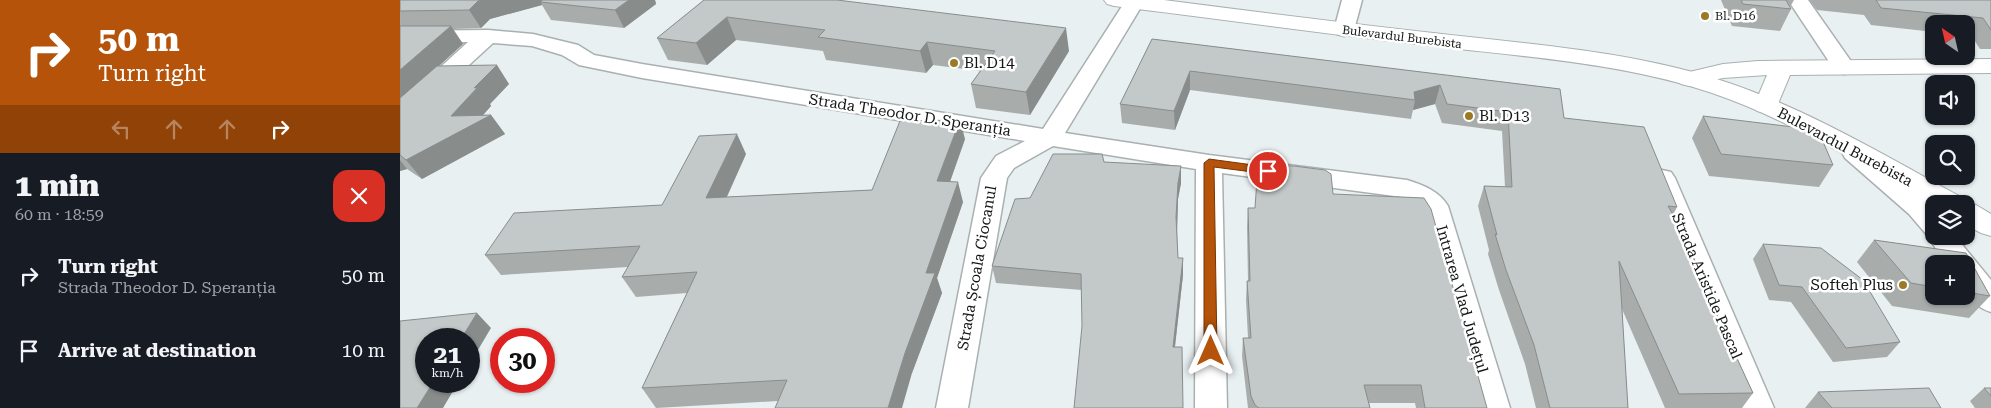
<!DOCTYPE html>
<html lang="en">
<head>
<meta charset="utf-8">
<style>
  body { margin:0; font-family:"Roboto Serif",serif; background:#242831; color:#f1f3f6; height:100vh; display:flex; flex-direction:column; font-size:19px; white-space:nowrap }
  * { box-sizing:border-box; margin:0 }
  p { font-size:16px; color:#9ea1a6 }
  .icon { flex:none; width:28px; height:28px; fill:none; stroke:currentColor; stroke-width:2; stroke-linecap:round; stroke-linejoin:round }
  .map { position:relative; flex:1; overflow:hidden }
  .sheet { display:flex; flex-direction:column; background:#171b24; width:400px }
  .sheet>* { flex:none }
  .hud { background:#b45309; color:#fff; overflow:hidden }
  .needle { width:32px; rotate:326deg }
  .controls { position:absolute; left:1525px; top:15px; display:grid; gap:10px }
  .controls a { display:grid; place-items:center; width:50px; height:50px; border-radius:10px; background:#171b24; box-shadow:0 1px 4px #0004; font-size:25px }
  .speed { position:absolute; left:15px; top:328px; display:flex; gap:10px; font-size:25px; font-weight:700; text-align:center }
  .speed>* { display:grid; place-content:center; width:65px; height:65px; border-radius:50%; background:#171b24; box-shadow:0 1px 4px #0004; line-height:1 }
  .speed small { font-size:12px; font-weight:400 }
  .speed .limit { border:8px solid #d22; background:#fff; color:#111 }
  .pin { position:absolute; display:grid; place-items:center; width:42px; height:42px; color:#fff; margin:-21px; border:2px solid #fff; border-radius:50%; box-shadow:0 1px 5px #0007 }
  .me { position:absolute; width:55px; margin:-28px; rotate:0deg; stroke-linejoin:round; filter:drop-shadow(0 0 4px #0008) }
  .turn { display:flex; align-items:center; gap:18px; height:105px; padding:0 15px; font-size:22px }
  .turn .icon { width:65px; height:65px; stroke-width:2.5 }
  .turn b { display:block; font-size:35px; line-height:42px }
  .lanes { display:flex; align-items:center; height:48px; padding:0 15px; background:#0003; justify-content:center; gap:25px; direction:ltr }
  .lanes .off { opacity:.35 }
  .round { display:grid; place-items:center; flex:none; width:52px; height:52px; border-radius:15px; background:#242831 }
  .headline { display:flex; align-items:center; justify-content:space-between; height:85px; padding:0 15px }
  h1 { font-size:30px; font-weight:800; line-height:38px }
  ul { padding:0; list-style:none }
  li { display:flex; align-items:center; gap:15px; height:75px; padding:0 15px }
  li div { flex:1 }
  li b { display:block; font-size:19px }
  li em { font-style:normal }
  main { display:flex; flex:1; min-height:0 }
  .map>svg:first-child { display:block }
</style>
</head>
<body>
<main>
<section class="sheet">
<div class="hud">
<div class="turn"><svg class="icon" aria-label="right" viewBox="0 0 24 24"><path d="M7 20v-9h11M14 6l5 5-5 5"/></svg><div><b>50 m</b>Turn right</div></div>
<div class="lanes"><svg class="icon off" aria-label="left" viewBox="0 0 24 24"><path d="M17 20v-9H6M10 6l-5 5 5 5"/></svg><svg class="icon off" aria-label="ahead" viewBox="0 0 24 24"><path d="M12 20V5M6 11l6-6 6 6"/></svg><svg class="icon off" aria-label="ahead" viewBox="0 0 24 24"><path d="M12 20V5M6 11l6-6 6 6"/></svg><svg class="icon" aria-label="right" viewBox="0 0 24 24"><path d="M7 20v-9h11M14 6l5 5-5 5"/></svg></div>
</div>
<div class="headline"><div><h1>1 min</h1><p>60 m · 18:59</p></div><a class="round" style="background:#d93025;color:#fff"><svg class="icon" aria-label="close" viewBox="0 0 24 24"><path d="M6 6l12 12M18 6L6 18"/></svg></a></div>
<ul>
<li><svg class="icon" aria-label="right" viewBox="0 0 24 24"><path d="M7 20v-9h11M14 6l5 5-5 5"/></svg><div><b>Turn right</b><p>Strada Theodor D. Speranția</p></div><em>50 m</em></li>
<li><svg class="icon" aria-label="arrive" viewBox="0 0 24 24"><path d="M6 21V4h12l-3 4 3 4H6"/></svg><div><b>Arrive at destination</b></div><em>10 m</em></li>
</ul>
</section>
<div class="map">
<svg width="1591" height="408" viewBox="0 0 1591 408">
  <rect width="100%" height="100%" fill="#e9f0f1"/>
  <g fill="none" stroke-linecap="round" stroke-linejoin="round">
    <g stroke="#aab0b1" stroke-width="3">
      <path id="minor" d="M 726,0 L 742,0 L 744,2 L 665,133 L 809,155 L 1007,180 C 1023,185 1039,191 1048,206 L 1110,408 L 1078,408 L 1023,210 L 1014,202 L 1002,197 L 822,173 L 827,408 L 795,408 L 796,169 L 653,146 L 614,168 L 607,178 L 568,408 L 536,408 L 581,178 L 596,156 L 625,141 L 242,78 L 179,65 L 162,55 L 132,46 L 93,43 L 8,121 L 0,123 L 0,104 L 68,42 L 0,43 L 0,31 L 88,30 L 133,34 L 178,45 L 194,55 L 242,64 L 643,129 Z
        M 942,0 L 962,0 L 954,30 L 951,34 L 944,36 L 937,34 L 934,30 Z
        M 1388,0 L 1408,0 L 1455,67 L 1452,72 L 1444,74 L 1436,72 Z
        M 1454,144 L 1463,146 L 1527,202 L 1534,209 L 1534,236 L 1555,236 L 1591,280 L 1591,312 C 1566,304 1566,286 1566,264 L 1546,264 L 1527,235 L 1509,214 L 1445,158 L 1442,152 L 1445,146 Z
        M 1262,170 L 1271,172 L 1275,178 L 1374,408 L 1342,408 L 1249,178 L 1253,172 Z"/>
    </g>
    <g stroke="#aab0b1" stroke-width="2">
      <path id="tertiary" d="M 1591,59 L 1591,73 L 1390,75 L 1375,111 L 1366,113 L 1357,111 L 1354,106 L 1367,75 L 1323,78 L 1289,86 L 1281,84 L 1277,79 L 1281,74 L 1323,64 L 1358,61 Z"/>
    </g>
    <g stroke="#aab0b1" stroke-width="2">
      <path id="secondary" d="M 704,0 L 764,0 C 857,12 949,24 1042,34 C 1138,45 1237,52 1329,83 C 1411,111 1486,156 1561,197 L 1564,203 L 1576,205 L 1591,214 L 1591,236 L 1581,233 L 1566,225 L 1566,204 L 1534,204 L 1534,206 C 1462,165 1391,120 1312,93 C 1223,63 1126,57 1033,46 C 927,34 820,19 714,6 L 707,4 Z"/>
    </g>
    <use href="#minor" fill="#fff" fill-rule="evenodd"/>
    <use href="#tertiary" fill="#fff" fill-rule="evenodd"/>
    <use href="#secondary" fill="#fff" fill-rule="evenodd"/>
  </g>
  <path fill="#a8adac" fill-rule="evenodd" d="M 0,0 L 255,0 L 256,4 L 224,28 L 151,20 L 142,5 L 90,19 L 81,28 L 53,29 L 63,44 L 39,66 L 109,84 L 90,104 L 91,106 L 83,115 L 91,115 L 105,134 L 22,179 L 7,169 L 0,171 Z
    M 304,0 L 669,51 L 630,115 L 576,108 L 571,84 L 580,71 L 533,65 L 526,73 L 426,60 L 423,51 L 336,40 L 307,65 L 268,60 L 257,38 Z
    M 1321,0 L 1394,0 L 1390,7 L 1391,9 L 1380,31 L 1332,26 Z
    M 1409,0 L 1591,0 L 1591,49 L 1580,49 L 1571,35 L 1566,35 L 1566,24 L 1534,24 L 1534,32 L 1471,25 L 1464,15 L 1417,10 Z
    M 752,39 L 1160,89 L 1164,118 L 1277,207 L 1273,215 L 1291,246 L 1289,248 L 1301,274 L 1300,276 L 1353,393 L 1342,408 L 1265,408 L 1222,309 L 1228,408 L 1136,408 L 1125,364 L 1099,290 L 1088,254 L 1089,250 L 1078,206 L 1084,186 L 1105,187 L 1102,131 L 1042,123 L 1035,104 L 1013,110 L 1011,119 L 790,90 L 775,130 L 722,123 L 720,104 Z
    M 1303,116 L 1433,165 L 1419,187 L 1309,176 L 1292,138 Z
    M 565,139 L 550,182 L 563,202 L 537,278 L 542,293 L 512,373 L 378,401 L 256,408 L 242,388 L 287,293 L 236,297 L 222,277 L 228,267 L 101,275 L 85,255 L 262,205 L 346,154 L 327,197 L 472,190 Z
    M 704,162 L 781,183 L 778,199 L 777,229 L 778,258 L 783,258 L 783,275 L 775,347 L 783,408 L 682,326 L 682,290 L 596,283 L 592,266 L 630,198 Z
    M 933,194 L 1087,408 L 1016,408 L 1015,403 L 969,403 L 970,408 L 848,408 L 842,356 L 843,338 L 848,338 L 846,300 L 847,281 L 848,281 L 847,227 L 848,208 L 855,208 Z
    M 1474,240 L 1566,253 L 1590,296 L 1569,318 L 1492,306 L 1457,262 ZM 1534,264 L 1566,264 L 1566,296 L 1534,296 Z
    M 1363,244 L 1500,342 L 1487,357 L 1433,362 L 1391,302 L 1369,300 L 1353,259 Z
    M 1584,388 L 1591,388 L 1591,408 L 1575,408 L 1570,401 Z
    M 1418,392 L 1541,408 L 1405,408 Z"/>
  <path fill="#888d8c" d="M 84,0 L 159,0 L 141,2 L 142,5 L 90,19 L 81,28 L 69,10 L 78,1 Z
    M 229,0 L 255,0 L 256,4 L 224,28 L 215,10 Z
    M 327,17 L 336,40 L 307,65 L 296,43 Z
    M 51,26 L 63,44 L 0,101 L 0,70 Z
    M 666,28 L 669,51 L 630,115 L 626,92 Z
    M 527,42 L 533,65 L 526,73 L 520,51 Z
    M 97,65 L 109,84 L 90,104 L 91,106 L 76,123 L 91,115 L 105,134 L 22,179 L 6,160 L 51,116 L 74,88 Z
    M 790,71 L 790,90 L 775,130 L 774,111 Z
    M 1040,85 L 1035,104 L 1013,110 L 1015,100 L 1014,92 Z
    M 560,120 L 565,139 L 543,201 L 537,181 Z
    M 337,134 L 346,154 L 317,218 L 306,198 Z
    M 0,160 L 7,169 L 0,171 Z
    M 781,166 L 781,183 L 778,199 L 777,234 L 776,217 L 778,183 Z
    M 558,182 L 563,202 L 537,278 L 542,293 L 512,373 L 502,408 L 488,408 L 526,273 Z
    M 783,258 L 783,275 L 773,363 L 773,347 Z
    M 77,313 L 91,328 L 69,365 L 69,339 L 61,339 Z
    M 34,381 L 59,381 L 43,408 L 17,408 Z"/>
  <path fill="#c3c9c8" stroke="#888d8c" d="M 0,0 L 84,0 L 78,1 L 69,10 L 0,11 Z
    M 142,0 L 229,0 L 215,10 L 141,2 Z
    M 304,0 L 437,0 L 666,28 L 626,92 L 571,84 L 595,51 L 527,42 L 520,51 L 418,37 L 425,30 L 327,17 L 296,43 L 257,38 Z
    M 1341,0 L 1386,0 L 1391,9 L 1343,4 Z
    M 1476,0 L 1591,0 L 1591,30 L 1583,18 L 1481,8 Z
    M 0,26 L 51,26 L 0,70 Z
    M 752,39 L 1160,89 L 1164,118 L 1244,127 L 1277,207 L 1268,206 L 1291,246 L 1288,245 L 1301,274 L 1298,274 L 1353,393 L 1279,394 L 1219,261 L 1228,408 L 1150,408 L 1134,345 L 1106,270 L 1095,234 L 1097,235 L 1084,186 L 1112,187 L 1108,112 L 1047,104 L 1040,85 L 1014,92 L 1015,100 L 790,71 L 774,111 L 720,104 Z
    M 97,65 L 74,88 L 78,87 L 51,116 L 91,115 L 6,160 L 0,155 L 0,98 L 37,66 Z
    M 1303,116 L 1418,130 L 1433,165 L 1321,154 Z
    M 560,120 L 537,181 L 558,182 L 526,273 L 535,273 L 505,353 L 488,408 L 375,408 L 387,380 L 242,388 L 297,272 L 222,277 L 240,246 L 85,255 L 114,213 L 262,205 L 299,136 L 337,134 L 306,198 L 472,190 L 500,121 Z
    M 653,154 L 702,154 L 704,162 L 781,166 L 778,183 L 776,217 L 778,258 L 783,258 L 773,347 L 782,347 L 783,408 L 674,408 L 682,326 L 681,274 L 592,266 L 615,199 L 630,198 Z
    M 858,165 L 894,166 L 925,170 L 931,174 L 933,194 L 1024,198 L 1031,209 L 1087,408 L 1025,408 L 1021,385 L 964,385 L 970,408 L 859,408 L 855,405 L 851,396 L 843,338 L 851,338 L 847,281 L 850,281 L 848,208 L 855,208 Z
    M 1474,240 L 1566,253 L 1590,296 L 1566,292 L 1566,264 L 1534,264 L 1534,287 L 1511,283 Z
    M 1363,244 L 1421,248 L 1463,280 L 1500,342 L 1446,348 L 1402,287 L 1379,285 Z
    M 77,313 L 61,339 L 26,339 L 26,381 L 34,381 L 17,408 L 0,408 L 0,321 Z
    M 1529,388 L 1541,408 L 1432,408 L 1418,392 Z
    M 1584,388 L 1591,388 L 1591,396 Z"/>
  <path fill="#b45309" stroke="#753606" d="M 809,159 L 868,167 L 874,171 L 868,174 L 814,167 L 817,351 L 816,355 L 811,357 L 806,355 L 804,351 L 804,163 Z"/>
  <g fill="#9b7a25" stroke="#fff" stroke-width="2">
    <circle cx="1305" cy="16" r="5"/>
    <circle cx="554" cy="63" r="5"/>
    <circle cx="1069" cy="116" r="5"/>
    <circle cx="1503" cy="285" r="5"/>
  </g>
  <g text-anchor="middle" stroke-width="5" stroke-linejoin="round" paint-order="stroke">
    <g font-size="12" fill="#131515" stroke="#fff" text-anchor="start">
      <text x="1315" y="20">Bl. D16</text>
    </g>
    <g font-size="12" fill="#131515" stroke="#fff">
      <text transform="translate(1002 37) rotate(7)" y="4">Bulevardul Burebista</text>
    </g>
    <g font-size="15" fill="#131515" stroke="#fff" text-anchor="start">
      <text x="564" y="68">Bl. D14</text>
      <text x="1079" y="121">Bl. D13</text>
      <text x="1493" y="290" text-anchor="end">Softeh Plus</text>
    </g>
    <g font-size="15" fill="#131515" stroke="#fff">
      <text transform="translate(510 115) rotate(9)" y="5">Strada Theodor D. Speranția</text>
      <text transform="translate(1445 147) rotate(28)" y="5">Bulevardul Burebista</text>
      <text transform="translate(577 268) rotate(-80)" y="5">Strada Școala Ciocanul</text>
      <text transform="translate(1307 286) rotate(67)" y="5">Strada Aristide Pascal</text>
      <text transform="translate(1062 299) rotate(74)" y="5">Intrarea Vlad Județul</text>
    </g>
  </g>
</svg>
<div class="controls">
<a><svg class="needle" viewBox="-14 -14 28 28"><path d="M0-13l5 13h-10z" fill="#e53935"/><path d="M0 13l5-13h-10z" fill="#9ea1a6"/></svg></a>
<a><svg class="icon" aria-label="sound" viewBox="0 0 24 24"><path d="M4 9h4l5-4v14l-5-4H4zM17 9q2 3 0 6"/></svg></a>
<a><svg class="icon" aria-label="search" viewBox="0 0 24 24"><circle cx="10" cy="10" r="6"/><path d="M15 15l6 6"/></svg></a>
<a><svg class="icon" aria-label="layers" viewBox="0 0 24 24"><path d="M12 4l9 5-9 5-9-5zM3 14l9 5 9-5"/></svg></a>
<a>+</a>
</div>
<div class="speed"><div>21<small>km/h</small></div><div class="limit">30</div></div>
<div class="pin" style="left:868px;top:171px;background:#d93025"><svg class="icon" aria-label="arrive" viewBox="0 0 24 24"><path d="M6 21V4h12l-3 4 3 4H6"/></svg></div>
<svg class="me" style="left:811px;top:351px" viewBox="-20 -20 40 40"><path d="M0-17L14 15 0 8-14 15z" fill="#b45309" stroke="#fff" stroke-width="4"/></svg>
</div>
</main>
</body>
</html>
